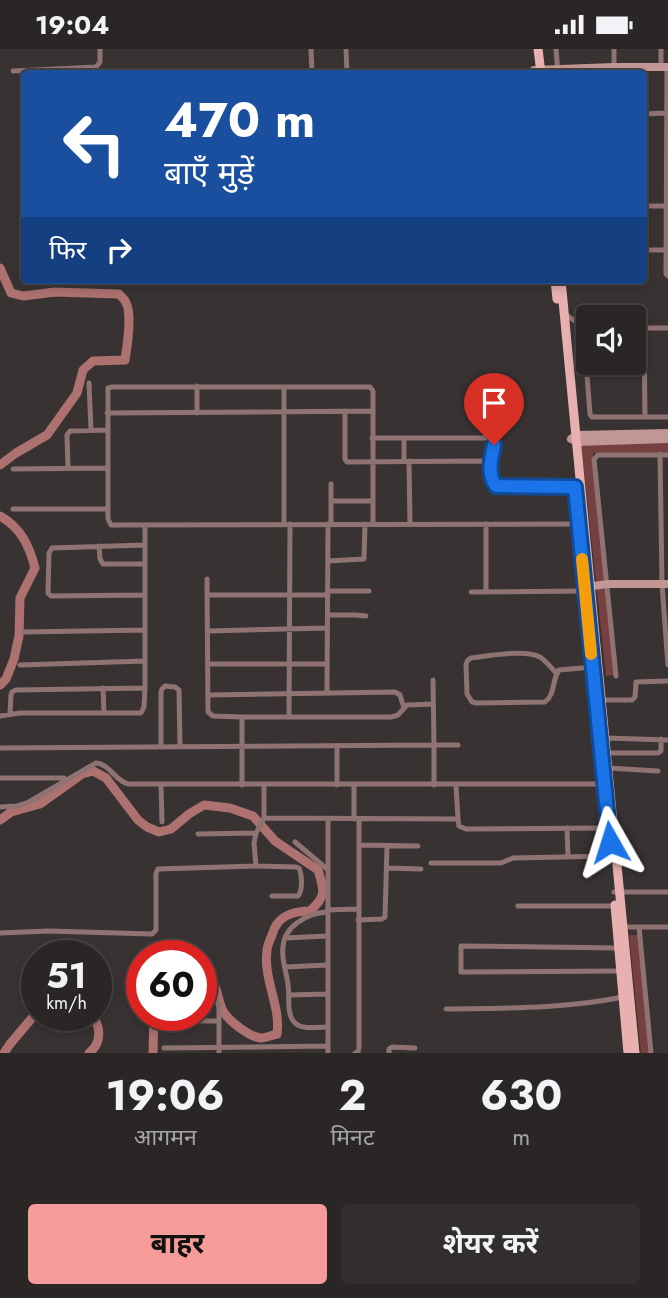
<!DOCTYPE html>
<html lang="hi">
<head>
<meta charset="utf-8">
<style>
  body { margin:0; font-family:Jost,"Noto Sans Devanagari",sans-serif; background:#322e2e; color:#f1f3f6; height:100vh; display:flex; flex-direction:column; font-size:26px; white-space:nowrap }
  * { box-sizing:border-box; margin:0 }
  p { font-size:23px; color:#a5a5a7 }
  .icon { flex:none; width:38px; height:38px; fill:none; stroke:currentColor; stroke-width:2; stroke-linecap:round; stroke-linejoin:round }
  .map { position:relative; height:1004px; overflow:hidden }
  .drawer { display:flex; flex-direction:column; background:#2a2626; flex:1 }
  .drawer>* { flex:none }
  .top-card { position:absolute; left:21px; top:21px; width:626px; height:214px; border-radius:7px; box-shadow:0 4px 10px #0003,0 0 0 2px #464343; background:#1a4fa0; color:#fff; overflow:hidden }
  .controls { position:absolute; left:576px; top:256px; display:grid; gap:14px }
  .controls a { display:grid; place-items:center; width:70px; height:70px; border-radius:7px; background:#2a2626; box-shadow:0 4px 10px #0003,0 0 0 2px #464343; font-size:35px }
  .speed { position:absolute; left:21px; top:891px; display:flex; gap:14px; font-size:35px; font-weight:700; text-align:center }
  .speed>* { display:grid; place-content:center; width:91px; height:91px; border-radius:50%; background:#2a2626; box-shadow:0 4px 10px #0003,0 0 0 2px #464343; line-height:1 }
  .speed small { font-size:18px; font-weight:400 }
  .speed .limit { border:10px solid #d22; background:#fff; color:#111 }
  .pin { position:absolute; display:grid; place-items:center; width:60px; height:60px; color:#fff; margin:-72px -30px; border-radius:50% 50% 50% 0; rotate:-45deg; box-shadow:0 0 7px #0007 }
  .pin .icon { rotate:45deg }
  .me { position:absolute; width:77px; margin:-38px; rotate:354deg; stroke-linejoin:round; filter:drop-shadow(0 0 5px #0008) }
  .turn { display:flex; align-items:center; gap:24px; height:147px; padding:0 28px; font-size:32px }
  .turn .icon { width:91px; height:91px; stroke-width:2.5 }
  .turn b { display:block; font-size:49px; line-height:60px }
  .then { display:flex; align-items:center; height:66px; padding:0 28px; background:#0003; gap:14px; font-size:26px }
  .eta { display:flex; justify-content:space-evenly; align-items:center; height:119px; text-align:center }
  .eta b { font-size:42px; font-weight:700; line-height:49px }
  .button { display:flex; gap:14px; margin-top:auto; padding:14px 28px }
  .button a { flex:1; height:80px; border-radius:7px; background:#f59b99; color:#111; font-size:28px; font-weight:700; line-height:80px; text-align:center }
  .button a+a { background:#322e2e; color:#f1f3f6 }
  .status { display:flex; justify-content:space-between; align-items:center; height:49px; padding:0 35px; background:#2a2626; direction:ltr }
  .status svg { height:19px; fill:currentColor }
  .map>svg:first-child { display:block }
</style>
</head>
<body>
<div class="status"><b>19:04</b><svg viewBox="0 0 49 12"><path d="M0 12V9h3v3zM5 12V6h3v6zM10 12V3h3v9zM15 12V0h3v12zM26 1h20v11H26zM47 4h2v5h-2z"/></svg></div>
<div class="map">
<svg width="668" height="1004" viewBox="0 0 668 1004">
  <rect width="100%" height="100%" fill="#383332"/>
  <path fill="#764040" d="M 581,393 L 668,393 L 668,405 L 593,404 L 614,626 L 606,627 Z
    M 629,886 L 642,886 L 653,1004 L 641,1004 Z"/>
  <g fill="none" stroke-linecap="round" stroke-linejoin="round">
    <path stroke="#ad7170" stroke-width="9" d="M 0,219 L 11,244 L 23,247 L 55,243 L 119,245 C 121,248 125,250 126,254 C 132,264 127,299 125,311 L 93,312 L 83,321 L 77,344 L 47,386 L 16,404 L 0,416
      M 0,467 C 21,479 29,496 35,519 L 20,549 L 19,587 L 14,610 L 6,630 L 0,636
      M 0,771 L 11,763 L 40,755 L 82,725 L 93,722 L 106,729 L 138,771 L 147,778 L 159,783 L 171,780 L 189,765 L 204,756 L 230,759 L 253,767 L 275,792 L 318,821 C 324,841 327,847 310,862 C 292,862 277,867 272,886 C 270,891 267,897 267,902 C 263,930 281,957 277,985 C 272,986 266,989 261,989 C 249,988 226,970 222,960 C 216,946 218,929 201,925
      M 4,1004 L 10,995 L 32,969 L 37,966
      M 89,1004 C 102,994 101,978 92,966
      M 153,1004 L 154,966"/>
    <path stroke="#8f7372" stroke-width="5" d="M 311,0 L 312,24
      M 346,0 L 347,24
      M 556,0 L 558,24
      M 661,0 L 661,18
      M 614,18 L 614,0
      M 667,18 L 666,225 L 668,227
      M 13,22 L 96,18 L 100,13 L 100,0
      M 644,65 L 666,64
      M 644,157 L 666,157
      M 644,201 L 666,201
      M 565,265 L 579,275 L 584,286 L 590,365 L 592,368 L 668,368
      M 89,334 L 91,381
      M 284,338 L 284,475
      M 345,362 L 345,410 L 347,413 L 482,412 L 489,415 L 494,434 L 500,438 L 575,438
      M 107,364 L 372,362
      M 197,364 L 197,337
      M 645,368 L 644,283 L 647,279 L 668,279
      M 372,389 L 488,389 L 493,392 L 490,417
      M 404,389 L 404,412
      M 660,405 L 662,535 L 668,616
      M 409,412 L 410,475
      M 68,419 L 67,386 L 70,382 L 107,381
      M 13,420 L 108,419
      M 331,435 L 331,475
      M 331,452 L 373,452
      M 13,460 L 108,460
      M 373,475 L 373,342 L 370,338 L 112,338 L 108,339 L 108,470 L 111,476 L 578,475
      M 486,475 L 486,543
      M 145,496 L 52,499 L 49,504 L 48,544 L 51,547 L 145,546
      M 99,497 L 100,510 L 103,515 L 145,515
      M 328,512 L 364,510 L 365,475
      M 207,530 L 208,663 L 213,667 L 242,668
      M 328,542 L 369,542
      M 471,543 L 585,542
      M 207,546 L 328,546
      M 328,566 L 356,566 L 366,567
      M 208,582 L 327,579
      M 23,583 L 145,581
      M 208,615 L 327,615
      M 20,616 L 145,612
      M 556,624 C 551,618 546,612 540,608 C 524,600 488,607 471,609 L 468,611 L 466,615 L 467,645 L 472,653 L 477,654 L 545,653 C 555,646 552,631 559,621 L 593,618
      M 616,627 L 594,410 L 598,406 L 668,406
      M 433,631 L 434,696 L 458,696
      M 103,639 L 104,664
      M 327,644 L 328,475
      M 208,646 L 395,643 L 400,646 L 404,659
      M 602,651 L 632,651 L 635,648 L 636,633 L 668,632
      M 10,665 L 11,646 L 12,643 L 16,641 L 145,639
      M 0,667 L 20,664 L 141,664 L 144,658 L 145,639 L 145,476
      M 289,668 L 290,475
      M 605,689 L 668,691
      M 161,698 L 161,643 L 162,640 L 165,637 L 175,638 L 179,641 L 180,698
      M 337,698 L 337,736
      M 0,699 L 434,696 L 434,736
      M 607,704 L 658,704 L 661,702 L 661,690
      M 608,719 L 658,722
      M 0,729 L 64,729
      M 264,735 L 264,769 L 256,784 L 254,794 L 256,817 L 296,818 L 299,819 C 302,826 303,841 298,847 L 272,847
      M 161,736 L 162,773
      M 242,736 L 242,668 L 391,668 L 398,666 L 407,656 L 433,655
      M 354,736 L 354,770
      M 0,758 L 17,757 L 27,754 L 96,714 C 110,715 114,731 128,735 L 604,735
      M 264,769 L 458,770 L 456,736
      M 328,770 L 328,1004
      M 458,770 L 459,777 L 466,780 L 608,779
      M 567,779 L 568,808
      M 198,785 L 256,784
      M 295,793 L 327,820
      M 359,796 L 418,797
      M 431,814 L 501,814 L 513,809 L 611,807
      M 387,819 L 421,820
      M 614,843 L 668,843
      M 518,857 L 615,857
      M 327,861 L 358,860
      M 327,863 C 308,864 284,877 283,898 C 281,911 287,924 288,936 C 290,948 286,966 295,974 C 302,981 319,978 328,978
      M 358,871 L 382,870 L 385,868 L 387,797
      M 622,878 L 668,878
      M 639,878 L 651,1004
      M 0,884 L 48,882 L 152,885 L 156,881 L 156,824 L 158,820 L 256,817
      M 285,889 L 328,887
      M 618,899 L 461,897 L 461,923 L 620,922
      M 285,918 L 328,916
      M 201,945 L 213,947 L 219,956 L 219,1004
      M 289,946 L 328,945
      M 446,960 C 506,959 564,960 623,948
      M 171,972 L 219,972
      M 164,999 L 328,997
      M 355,1004 L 358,1003 L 359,999 L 359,770
      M 389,1004 L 389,1000 L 392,998 L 415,999"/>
    <path stroke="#c19695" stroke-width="8" d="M 534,21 L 614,18 L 668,18
      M 571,390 L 576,386 L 668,384
      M 571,390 L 577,393 L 668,390
      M 585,538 L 608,535 L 668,535"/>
    <path stroke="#e8b1af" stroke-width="9" d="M 538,0 L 541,24
      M 555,231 L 557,250
      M 561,231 L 635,1004
      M 594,629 L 599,685
      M 615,856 L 628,1004"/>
  </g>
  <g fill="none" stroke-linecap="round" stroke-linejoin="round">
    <g stroke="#114b97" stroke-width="18">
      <path id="route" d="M 494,396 C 491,410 487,425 496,437 L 575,438 L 610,793"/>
    </g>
    <use href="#route" stroke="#1a73e8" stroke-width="12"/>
    <path stroke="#f59e0b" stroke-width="12" d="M 582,510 L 591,605"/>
  </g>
</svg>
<div class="controls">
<a><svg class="icon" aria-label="sound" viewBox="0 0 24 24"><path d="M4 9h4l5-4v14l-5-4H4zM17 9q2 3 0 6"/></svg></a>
</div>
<div class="speed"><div>51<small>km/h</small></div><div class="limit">60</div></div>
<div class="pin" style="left:494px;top:396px;background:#d93025"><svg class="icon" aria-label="arrive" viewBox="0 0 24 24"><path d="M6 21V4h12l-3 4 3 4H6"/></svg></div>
<svg class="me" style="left:610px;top:793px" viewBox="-20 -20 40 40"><path d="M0-17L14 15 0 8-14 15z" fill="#1a73e8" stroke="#fff" stroke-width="4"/></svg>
<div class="top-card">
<div class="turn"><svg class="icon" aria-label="left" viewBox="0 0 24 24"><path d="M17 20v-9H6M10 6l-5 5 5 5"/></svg><div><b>470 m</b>बाएँ मुड़ें</div></div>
<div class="then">फिर<svg class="icon" aria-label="right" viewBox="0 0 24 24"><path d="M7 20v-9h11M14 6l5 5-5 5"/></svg></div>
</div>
</div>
<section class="drawer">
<div class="eta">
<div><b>19:06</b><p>आगमन</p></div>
<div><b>2</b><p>मिनट</p></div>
<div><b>630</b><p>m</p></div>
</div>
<div class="button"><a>बाहर</a><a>शेयर करें</a></div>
</section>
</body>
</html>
